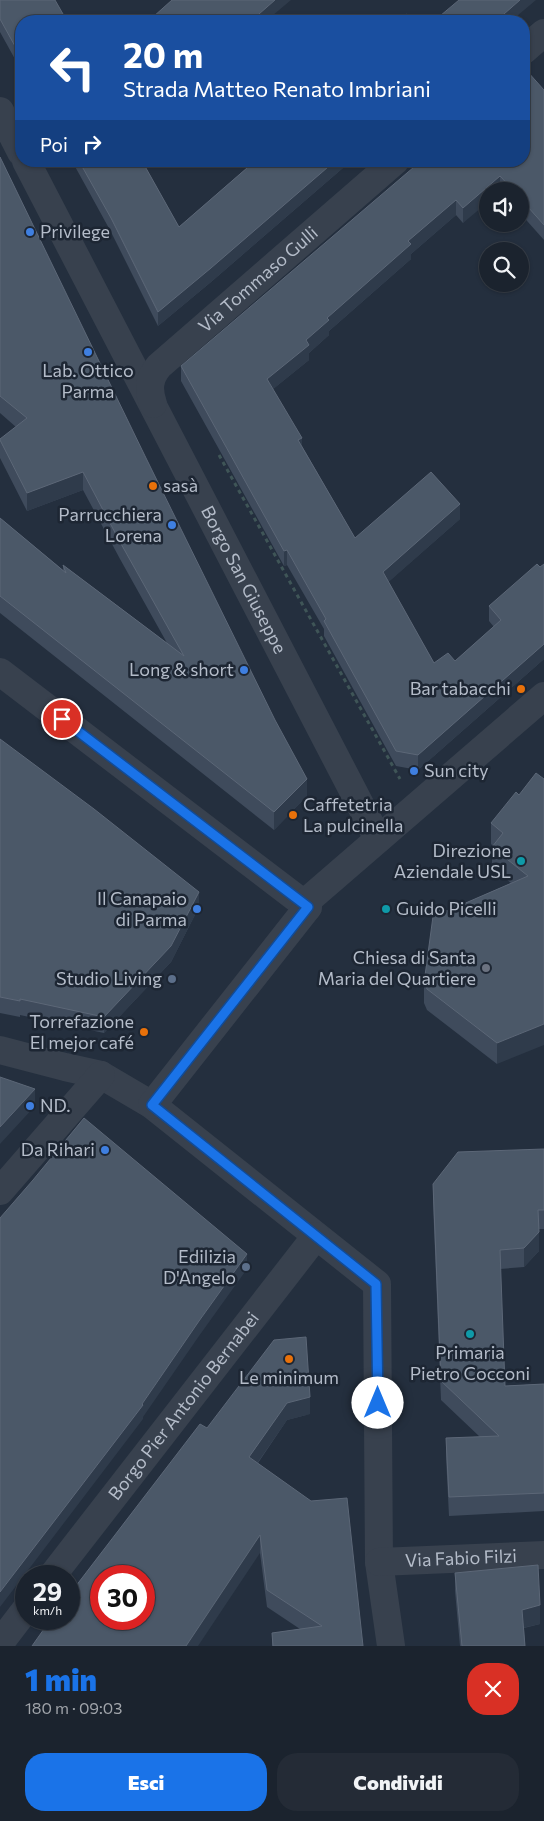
<!DOCTYPE html>
<html lang="it">
<head>
<meta charset="utf-8">
<style>
  body { margin:0; font-family:Commissioner,sans-serif; background:#242b36; color:#f1f3f6; height:100vh; display:flex; flex-direction:column; font-size:19px; white-space:nowrap }
  * { box-sizing:border-box; margin:0 }
  p { font-size:16px; color:#a0a4aa }
  .icon { flex:none; width:28px; height:28px; fill:none; stroke:currentColor; stroke-width:2; stroke-linecap:round; stroke-linejoin:round }
  .map { position:relative; height:1646px; overflow:hidden }
  .sheet { display:flex; flex-direction:column; background:#1b232e; flex:1 }
  .sheet>* { flex:none }
  .hud { position:absolute; left:15px; top:15px; width:515px; height:152px; border-radius:20px; box-shadow:0 1px 4px #0004,0 0 0 1px #39404a; background:#1a4fa0; color:#fff; overflow:hidden }
  .fabs { position:absolute; left:479px; top:182px; display:grid; gap:10px }
  .fabs a { display:grid; place-items:center; width:50px; height:50px; border-radius:50%; background:#1b232e; box-shadow:0 1px 4px #0004,0 0 0 1px #39404a; font-size:25px }
  .speed { position:absolute; left:15px; top:1565px; display:flex; gap:10px; font-size:25px; font-weight:700; text-align:center }
  .speed>* { display:grid; place-content:center; width:65px; height:65px; border-radius:50%; background:#1b232e; box-shadow:0 1px 4px #0004,0 0 0 1px #39404a; line-height:1 }
  .speed small { font-size:12px; font-weight:400 }
  .speed .limit { border:8px solid #d22; background:#fff; color:#111 }
  .pin { position:absolute; display:grid; place-items:center; width:42px; height:42px; color:#fff; margin:-21px; border:2px solid #fff; border-radius:50%; box-shadow:0 1px 5px #0007 }
  .me { position:absolute; width:55px; margin:-28px; rotate:0deg; stroke-linejoin:round; filter:drop-shadow(0 0 4px #0008) }
  .turn { display:flex; align-items:center; gap:18px; height:105px; padding:0 25px; font-size:22px }
  .turn .icon { width:65px; height:65px; stroke-width:2.5 }
  .turn b { display:block; font-size:35px; line-height:42px }
  .then { display:flex; align-items:center; height:48px; padding:0 25px; background:#0003; gap:10px; font-size:19px }
  .round { display:grid; place-items:center; flex:none; width:52px; height:52px; border-radius:20px; background:#242b36 }
  .head { display:flex; align-items:center; justify-content:space-between; height:85px; padding:0 25px }
  h1 { font-size:30px; font-weight:800; line-height:38px; color:#1a73e8 }
  .action { display:flex; gap:10px; margin-top:auto; padding:10px 25px }
  .action a { flex:1; height:58px; border-radius:20px; background:#1a73e8; color:#fff; font-size:20px; font-weight:800; line-height:58px; text-align:center }
  .action a+a { background:#242b36; color:#f1f3f6 }
  .map>svg:first-child { display:block }
</style>
</head>
<body>
<div class="map">
<svg width="544" height="1646" viewBox="0 0 544 1646">
  <rect width="100%" height="100%" fill="#242f3e"/>
  <g fill="none" stroke-linecap="round" stroke-linejoin="round">
    <path stroke="#3f5557" stroke-width="3" stroke-dasharray="4 4" stroke-linecap="butt" d="M 219,455 L 400,779"/>
    <g stroke="#38414e" stroke-width="28">
      <path d="M 524,50 L 544,33"/>
      <path d="M 0,111 L 21,152"/>
      <path id="s1" d="M 26,161 L 378,839"/>
      <path id="s2" d="M 153,404 C 148,389 149,378 159,366 L 395,161"/>
      <path d="M 0,672 L 308,907"/>
      <path d="M 0,1050 L 65,1067 L 101,1075 L 152,1105 L 377,1284 L 379,1562 L 391,1646"/>
      <path d="M 152,1105 L 308,907 L 308,900 L 544,696"/>
      <path d="M 0,1191 L 101,1075"/>
      <path id="s3" d="M 379,1562 L 544,1555"/>
      <path id="s4" d="M 52,1576 L 316,1236"/>
      <path d="M 0,1643 L 26,1609"/>
    </g>
  </g>
  <path fill="#3f4b5c" d="M 0,0 L 21,21 L 21,70 L 0,32 Z
    M 544,90 L 544,240 L 520,213 L 520,191 L 488,191 L 463,223 L 456,215 L 411,254 L 411,259 L 329,331 L 329,335 L 309,353 L 309,360 L 273,389 L 302,446 L 355,538 L 460,519 L 388,582 L 434,663 L 455,661 L 494,627 L 489,621 L 489,606 L 544,564 L 544,659 L 418,770 L 396,766 L 324,636 L 324,629 L 287,565 L 284,566 L 181,381 L 181,366 Z
    M 0,157 L 307,796 L 274,830 L 0,613 L 0,518 L 63,570 L 63,565 L 167,643 L 120,559 L 83,490 L 27,511 L 0,458 L 0,439 L 16,427 L 0,413 Z
    M 72,161 L 142,161 L 179,227 L 255,161 L 351,161 L 211,282 L 158,326 L 111,232 Z
    M 0,739 L 199,907 L 171,962 L 104,1033 L 20,1015 L 20,1017 L 0,1013 Z
    M 544,779 L 497,1064 L 427,1010 L 424,1003 L 424,983 L 449,911 L 461,905 L 511,883 L 492,868 L 492,847 L 493,846 L 491,844 L 491,823 L 519,795 Z
    M 544,1149 L 544,1229 L 539,1229 L 539,1251 L 524,1267 L 500,1269 L 505,1386 L 544,1384 L 544,1511 L 449,1516 L 446,1457 L 446,1438 L 480,1437 L 441,1400 L 433,1203 L 433,1184 Z
    M 310,1414 L 287,1420 L 258,1463 L 363,1646 L 272,1646 L 272,1633 L 300,1629 L 267,1607 L 260,1553 L 207,1428 Z
    M 455,1573 L 540,1624 L 524,1628 L 525,1646 L 460,1646 L 455,1591 Z"/>
  <path fill="#2f3b4b" d="M 275,0 L 291,0 L 266,21 L 251,21 Z
    M 520,0 L 536,0 L 511,21 L 496,21 Z
    M 335,161 L 351,161 L 211,282 L 158,326 L 158,312 Z
    M 500,176 L 500,191 L 488,191 L 488,202 L 463,223 L 463,208 Z
    M 456,200 L 456,215 L 411,254 L 411,259 L 329,331 L 329,335 L 309,353 L 309,360 L 267,394 L 267,379 L 327,318 L 408,241 Z
    M 302,438 L 302,453 L 298,440 Z
    M 83,472 L 83,490 L 27,511 L 27,493 Z
    M 460,504 L 460,519 L 383,587 L 383,572 Z
    M 287,550 L 287,565 L 284,566 L 284,551 Z
    M 544,644 L 544,659 L 418,770 L 418,755 Z
    M 307,779 L 307,796 L 274,830 L 274,812 Z
    M 199,892 L 199,907 L 171,962 L 104,1033 L 104,1017 Z
    M 544,1024 L 544,1045 L 497,1064 L 497,1043 Z
    M 35,1089 L 35,1106 L 0,1144 L 0,1127 Z
    M 539,1232 L 539,1251 L 524,1267 L 524,1248 Z
    M 247,1254 L 247,1269 L 199,1336 L 143,1417 L 143,1419 L 0,1607 L 0,1592 L 142,1404 L 199,1321 Z
    M 310,1397 L 310,1414 L 287,1420 L 249,1475 L 249,1457 L 287,1403 Z
    M 260,1535 L 260,1553 L 198,1646 L 186,1646 Z
    M 540,1605 L 540,1624 L 522,1628 L 522,1610 Z"/>
  <path fill="#4b5868" stroke="#5c6777" fill-rule="evenodd" d="M 0,0 L 55,0 L 67,21 L 21,21 L 21,57 L 0,19 Z
    M 172,0 L 275,0 L 251,21 L 157,21 L 153,17 Z
    M 459,0 L 520,0 L 496,21 L 434,21 Z
    M 407,14 L 414,21 L 398,21 Z
    M 527,71 L 544,90 L 544,225 L 520,198 L 520,191 L 514,191 L 500,176 L 463,208 L 456,200 L 408,241 L 411,244 L 327,318 L 329,320 L 306,340 L 309,345 L 267,379 L 302,438 L 298,440 L 355,538 L 431,472 L 460,504 L 383,572 L 434,663 L 448,653 L 455,661 L 501,620 L 489,606 L 537,564 L 540,567 L 544,564 L 544,644 L 418,755 L 396,751 L 324,621 L 326,619 L 287,550 L 284,551 L 181,366 L 421,161 L 524,161 L 524,74 Z
    M 0,157 L 145,456 L 275,720 L 307,779 L 274,812 L 0,596 L 0,518 L 66,573 L 63,565 L 184,656 L 120,542 L 83,472 L 27,493 L 0,440 L 0,439 L 27,418 L 0,396 Z
    M 79,161 L 142,161 L 179,227 L 255,161 L 335,161 L 211,268 L 158,312 L 111,218 Z
    M 0,739 L 94,809 L 199,892 L 171,946 L 104,1017 L 20,999 L 20,1001 L 0,997 Z
    M 536,773 L 544,779 L 544,1024 L 497,1043 L 427,989 L 424,983 L 434,909 L 449,911 L 457,903 L 461,905 L 528,876 L 492,847 L 503,833 L 491,823 L 516,792 L 519,795 Z
    M 0,1077 L 35,1089 L 0,1127 Z
    M 84,1118 L 247,1254 L 199,1321 L 142,1404 L 143,1405 L 0,1592 L 0,1218 L 33,1180 Z
    M 544,1149 L 544,1210 L 538,1210 L 539,1232 L 524,1248 L 500,1250 L 505,1386 L 544,1384 L 544,1493 L 449,1497 L 446,1438 L 499,1436 L 441,1381 L 433,1184 L 458,1152 Z
    M 306,1337 L 310,1397 L 287,1403 L 249,1457 L 311,1501 L 347,1498 L 363,1646 L 273,1646 L 272,1633 L 322,1626 L 267,1590 L 260,1535 L 186,1646 L 32,1646 L 51,1619 L 69,1619 L 69,1595 L 200,1424 L 207,1428 L 274,1340 ZM 101,1576 L 144,1576 L 144,1619 L 101,1619 Z
    M 538,1565 L 540,1605 L 522,1610 L 525,1646 L 462,1646 L 455,1573 Z"/>
  <g fill="none" stroke-linecap="round" stroke-linejoin="round">
    <g stroke="#114b97" stroke-width="12">
      <path id="route" d="M 62,719 L 308,907 L 152,1105 L 376,1284 L 378,1403"/>
    </g>
    <use href="#route" stroke="#1a73e8" stroke-width="9"/>
  </g>
  <g fill="#3f7fe0" stroke="#1d2633" stroke-width="2">
    <circle cx="30" cy="232" r="5"/>
    <circle cx="88" cy="352" r="5"/>
    <circle cx="172" cy="525" r="5"/>
    <circle cx="244" cy="670" r="5"/>
    <circle cx="414" cy="771" r="5"/>
    <circle cx="197" cy="909" r="5"/>
    <circle cx="30" cy="1106" r="5"/>
    <circle cx="105" cy="1150" r="5"/>
  </g>
  <g fill="#e8710a" stroke="#1d2633" stroke-width="2">
    <circle cx="153" cy="486" r="5"/>
    <circle cx="521" cy="689" r="5"/>
    <circle cx="293" cy="815" r="5"/>
    <circle cx="144" cy="1032" r="5"/>
    <circle cx="289" cy="1359" r="5"/>
  </g>
  <g fill="#0f9aa8" stroke="#1d2633" stroke-width="2">
    <circle cx="521" cy="861" r="5"/>
    <circle cx="386" cy="909" r="5"/>
    <circle cx="470" cy="1334" r="5"/>
  </g>
  <circle fill="#6b7280" stroke="#1d2633" stroke-width="2" cx="486" cy="968" r="5"/>
  <g fill="#5c6f8a" stroke="#1d2633" stroke-width="2">
    <circle cx="172" cy="979" r="5"/>
    <circle cx="246" cy="1267" r="5"/>
  </g>
  <g text-anchor="middle" stroke-width="5" stroke-linejoin="round" paint-order="stroke">
    <g font-size="18" fill="#b4bcc9" stroke="#1d2633" text-anchor="end">
      <text x="40" y="238" text-anchor="start">Privilege</text>
      <text x="88" y="377" text-anchor="middle">Lab. Ottico<tspan x="88" dy="21">Parma</tspan></text>
      <text x="163" y="492" text-anchor="start">sasà</text>
      <text x="162" y="521">Parrucchiera<tspan x="162" dy="21">Lorena</tspan></text>
      <text x="234" y="676">Long &amp; short</text>
      <text x="511" y="695">Bar tabacchi</text>
      <text x="424" y="777" text-anchor="start">Sun city</text>
      <text x="303" y="811" text-anchor="start">Caffetetria<tspan x="303" dy="21">La pulcinella</tspan></text>
      <text x="511" y="857">Direzione<tspan x="511" dy="21">Aziendale USL</tspan></text>
      <text x="187" y="905">Il Canapaio<tspan x="187" dy="21">di Parma</tspan></text>
      <text x="396" y="915" text-anchor="start">Guido Picelli</text>
      <text x="476" y="964">Chiesa di Santa<tspan x="476" dy="21">Maria del Quartiere</tspan></text>
      <text x="162" y="985">Studio Living</text>
      <text x="134" y="1028">Torrefazione<tspan x="134" dy="21">El mejor café</tspan></text>
      <text x="40" y="1112" text-anchor="start">ND.</text>
      <text x="95" y="1156">Da Rihari</text>
      <text x="236" y="1263">Edilizia<tspan x="236" dy="21">D'Angelo</tspan></text>
      <text x="470" y="1359" text-anchor="middle">Primaria<tspan x="470" dy="21">Pietro Cocconi</tspan></text>
      <text x="289" y="1384" text-anchor="middle">Le minimum</text>
    </g>
    <g font-size="18" fill="#b4bcc9" stroke="#1d2633">
      <text dy="6" stroke="none"><textPath href="#s2" startOffset="172">Via Tommaso Gulli</textPath></text>
      <text dy="6" stroke="none"><textPath href="#s1" startOffset="472">Borgo San Giuseppe</textPath></text>
      <text dy="6" stroke="none"><textPath href="#s4" startOffset="215">Borgo Pier Antonio Bernabei</textPath></text>
      <text dy="6" stroke="none"><textPath href="#s3" startOffset="82">Via Fabio Filzi</textPath></text>
    </g>
  </g>
</svg>
<div class="fabs">
<a><svg class="icon" aria-label="sound" viewBox="0 0 24 24"><path d="M4 9h4l5-4v14l-5-4H4zM17 9q2 3 0 6"/></svg></a>
<a><svg class="icon" aria-label="search" viewBox="0 0 24 24"><circle cx="10" cy="10" r="6"/><path d="M15 15l6 6"/></svg></a>
</div>
<div class="speed"><div>29<small>km/h</small></div><div class="limit">30</div></div>
<div class="pin" style="left:62px;top:719px;background:#d93025"><svg class="icon" aria-label="arrive" viewBox="0 0 24 24"><path d="M6 21V4h12l-3 4 3 4H6"/></svg></div>
<svg class="me" style="left:378px;top:1403px" viewBox="-20 -20 40 40"><circle r="19" fill="#fff"/><path d="M0-13L10 11 0 6-10 11z" fill="#1a73e8"/></svg>
<div class="hud">
<div class="turn"><svg class="icon" aria-label="left" viewBox="0 0 24 24"><path d="M17 20v-9H6M10 6l-5 5 5 5"/></svg><div><b>20 m</b>Strada Matteo Renato Imbriani</div></div>
<div class="then">Poi<svg class="icon" aria-label="right" viewBox="0 0 24 24"><path d="M7 20v-9h11M14 6l5 5-5 5"/></svg></div>
</div>
</div>
<section class="sheet">
<div class="head"><div><h1>1 min</h1><p>180 m · 09:03</p></div><a class="round" style="background:#d93025;color:#fff"><svg class="icon" aria-label="close" viewBox="0 0 24 24"><path d="M6 6l12 12M18 6L6 18"/></svg></a></div>
<div class="action"><a>Esci</a><a>Condividi</a></div>
</section>
</body>
</html>
